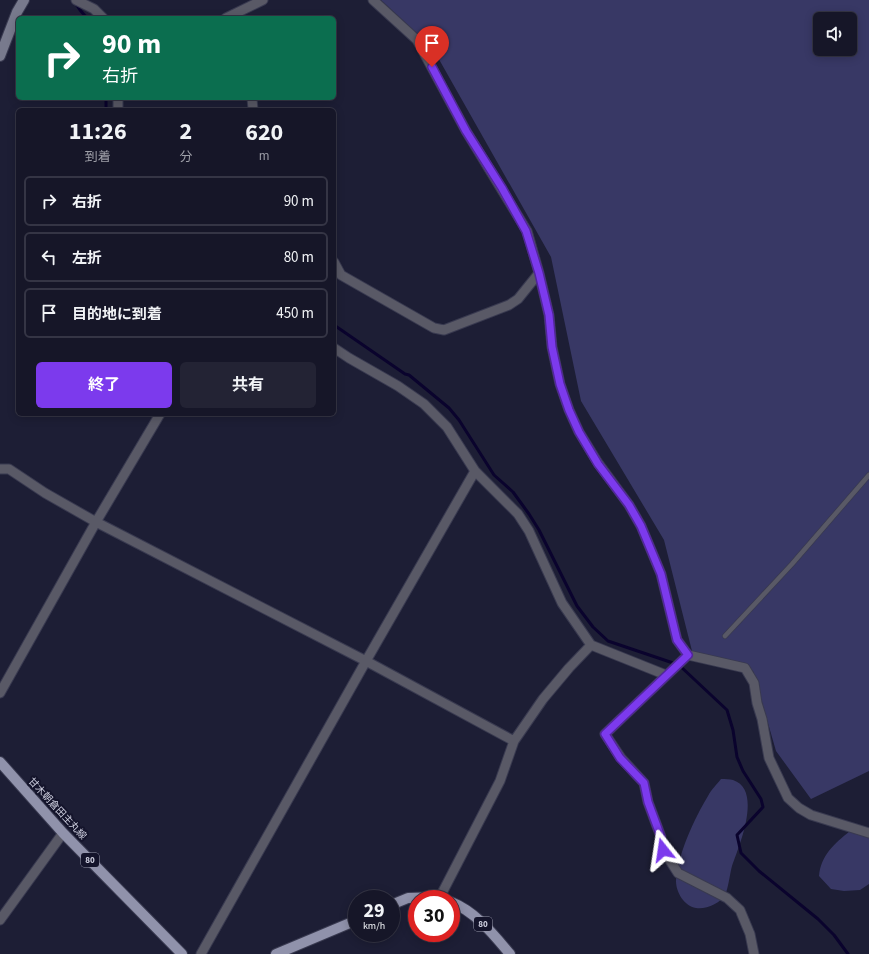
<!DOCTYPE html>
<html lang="ja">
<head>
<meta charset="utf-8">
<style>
  body { margin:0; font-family:"Source Sans 3","Noto Sans JP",sans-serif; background:#232334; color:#f1f3f6; height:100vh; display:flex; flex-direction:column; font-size:15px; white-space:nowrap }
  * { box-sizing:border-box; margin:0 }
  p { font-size:13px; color:#9e9fa8 }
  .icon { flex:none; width:22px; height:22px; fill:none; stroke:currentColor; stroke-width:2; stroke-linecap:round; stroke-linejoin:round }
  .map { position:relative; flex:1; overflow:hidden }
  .side { position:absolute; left:16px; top:108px; width:320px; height:308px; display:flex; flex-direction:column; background:#161628; border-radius:6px; box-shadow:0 2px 10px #0003,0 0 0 1px #353545 }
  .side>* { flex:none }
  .banner { position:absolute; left:16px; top:16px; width:320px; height:84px; border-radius:6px; box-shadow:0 2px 10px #0003,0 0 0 1px #353545; background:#0b6e4f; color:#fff; overflow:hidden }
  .buttons { position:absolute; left:813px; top:12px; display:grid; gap:8px }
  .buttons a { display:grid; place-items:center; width:44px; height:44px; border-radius:6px; background:#161628; box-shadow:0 2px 10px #0003,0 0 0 1px #353545; font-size:20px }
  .speed { position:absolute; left:348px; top:890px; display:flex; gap:8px; font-size:20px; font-weight:700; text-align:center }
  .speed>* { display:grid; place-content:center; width:52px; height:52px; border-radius:50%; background:#161628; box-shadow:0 2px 10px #0003,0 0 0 1px #353545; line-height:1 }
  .speed small { font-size:10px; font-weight:400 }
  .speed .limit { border:6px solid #d22; background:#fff; color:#111 }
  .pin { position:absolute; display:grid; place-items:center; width:34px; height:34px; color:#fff; margin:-41px -17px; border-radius:50% 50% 50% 0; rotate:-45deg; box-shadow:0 0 4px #0007 }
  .pin .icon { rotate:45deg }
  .me { position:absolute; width:44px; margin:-22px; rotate:345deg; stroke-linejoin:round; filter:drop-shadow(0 0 3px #0008) }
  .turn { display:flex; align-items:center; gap:14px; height:84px; padding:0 20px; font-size:18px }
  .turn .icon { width:52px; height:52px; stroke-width:2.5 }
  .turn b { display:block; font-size:28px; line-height:34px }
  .eta { display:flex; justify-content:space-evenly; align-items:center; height:68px; text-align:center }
  .eta b { font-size:24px; font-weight:700; line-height:28px }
  .action { display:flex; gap:8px; margin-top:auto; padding:8px 20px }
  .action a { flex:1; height:46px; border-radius:6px; background:#7c3aed; color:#fff; font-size:16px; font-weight:700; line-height:46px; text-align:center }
  .action a+a { background:#232334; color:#f1f3f6 }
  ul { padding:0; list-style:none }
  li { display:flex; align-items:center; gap:12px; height:50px; margin:0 8px 6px; padding:0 12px; border:2px solid #353545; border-radius:6px }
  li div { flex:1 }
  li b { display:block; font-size:15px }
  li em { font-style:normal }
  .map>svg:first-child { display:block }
</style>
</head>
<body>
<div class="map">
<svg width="869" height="954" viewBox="0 0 869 954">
  <rect width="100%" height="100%" fill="#1d1e35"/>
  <path fill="#383865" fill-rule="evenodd" d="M 381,0 L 869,0 L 869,771 L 811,799 L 776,751 L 753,671 L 692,651 L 664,540 L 581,401 L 551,257 L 432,47 ZM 820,19 L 850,19 L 850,49 L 820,49 Z
    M 721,779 C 725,779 730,779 733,780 C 763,790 739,846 732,866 C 730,873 728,890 725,895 C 721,903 705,910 696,908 C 684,906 676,892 676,881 C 677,856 695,817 708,796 C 711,790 717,784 721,779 Z
    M 850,831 L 869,833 L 869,884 L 860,890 L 844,891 L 831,889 L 819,876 C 821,855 834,844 850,831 Z"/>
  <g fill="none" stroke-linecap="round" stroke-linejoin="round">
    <path stroke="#0a032d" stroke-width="3" d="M 76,4 L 80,10 L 87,18
      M 106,110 L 106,98
      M 334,325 L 405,374 L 409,375 L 449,408 L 459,420 L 494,475 L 513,492 L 529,514 L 539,530 L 577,606 L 593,627 L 608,641 L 679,665 L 727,710 L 733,730 L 737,757 L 743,771 L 761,799 L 763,807 L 737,835 L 741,853 L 759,871 L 818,919 L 834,935 L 848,954"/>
    <g stroke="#393a50" stroke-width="6">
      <path id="lane" d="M 725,636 L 792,564 L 869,475"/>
    </g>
    <g stroke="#393a50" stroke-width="11">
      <path id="street" d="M 76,0 L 94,9 L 103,18
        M 373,0 L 417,40 L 466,131 L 527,231 L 539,273 L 549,315 L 552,347 L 560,384 L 569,410 L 579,432 L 598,463 L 629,505 L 641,526 L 661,574 L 677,640 L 688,655 L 745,668 L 754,683 L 757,703 L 762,719 L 769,758 L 788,798 L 799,808 L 811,815 L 869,833
        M 226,18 L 263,0
        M 252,98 L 253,110
        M 118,110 L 118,98
        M 334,262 L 341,275 L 434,328 L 444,330 L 509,305 L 518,299 L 539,273
        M 334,348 L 349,358 L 398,386 L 424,404 L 447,427 L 475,471 L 518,514 L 529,531 L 562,603 L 591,645 L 666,675
        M 0,469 L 9,469 L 45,493 L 96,522 L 366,661 L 514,741
        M 688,655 L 605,734 L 621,758 L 644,783 L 648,802 L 661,837 L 663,850 L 669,859 L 678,873 L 727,898 L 740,910 L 750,934 L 754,954
        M 0,693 L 96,522 L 160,414
        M 440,897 L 500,781 L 514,741 L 543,699 L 569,668 L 591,645
        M 0,920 L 63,833
        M 201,954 L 366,661 L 475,471"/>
    </g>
    <g stroke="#393a50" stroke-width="12">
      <path id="secondary" d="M 0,56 L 17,12 L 24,0"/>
    </g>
    <g stroke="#393a50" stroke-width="12">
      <path id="primary" d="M 0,762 L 63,833 L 182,954
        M 451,902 C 476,912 493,934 510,954
        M 391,905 L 408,898 L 440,897 L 445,899
        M 276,954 L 357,920"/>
    </g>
    <use href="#lane" stroke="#595966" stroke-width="4.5"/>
    <use href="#street" stroke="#595966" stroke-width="9"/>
    <use href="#secondary" stroke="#787a8d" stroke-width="10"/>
    <use href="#primary" stroke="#9092ab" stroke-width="10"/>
  </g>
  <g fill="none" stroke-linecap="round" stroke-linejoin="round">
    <g stroke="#51269a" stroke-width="10">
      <path id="route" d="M 432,67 L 466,131 L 502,188 L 526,231 L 539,273 L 549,315 L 552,347 L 560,384 L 569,410 L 579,432 L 598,464 L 629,505 L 641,526 L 661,574 L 677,640 L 688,655 L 605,734 L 620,758 L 644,783 L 648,802 L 661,837 L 663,850"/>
    </g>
    <use href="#route" stroke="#7c3aed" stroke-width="7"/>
  </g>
  <g text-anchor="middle" stroke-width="4" stroke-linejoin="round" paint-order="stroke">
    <g fill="#14142b" stroke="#9798aa" stroke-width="1">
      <rect x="81" y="853" width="18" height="14" rx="3"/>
      <rect x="474" y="917" width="18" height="14" rx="3"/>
    </g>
    <g font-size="9" font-weight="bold" fill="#cfd0e0">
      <text x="90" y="863">80</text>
      <text x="483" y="927">80</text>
    </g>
    <g font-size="10" fill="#cfd0e0" stroke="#14142b">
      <text transform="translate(58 808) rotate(47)" y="4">甘木朝倉田主丸線</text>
    </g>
  </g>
</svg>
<div class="buttons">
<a><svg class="icon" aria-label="sound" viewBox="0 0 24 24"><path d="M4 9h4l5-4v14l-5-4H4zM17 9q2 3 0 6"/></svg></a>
</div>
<div class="speed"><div>29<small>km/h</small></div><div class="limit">30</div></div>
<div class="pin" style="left:432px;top:67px;background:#d93025"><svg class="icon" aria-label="arrive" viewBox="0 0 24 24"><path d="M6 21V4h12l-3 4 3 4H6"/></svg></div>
<svg class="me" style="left:663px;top:850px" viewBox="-20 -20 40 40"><path d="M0-17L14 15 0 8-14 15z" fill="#7c3aed" stroke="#fff" stroke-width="4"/></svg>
<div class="banner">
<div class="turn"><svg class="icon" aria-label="right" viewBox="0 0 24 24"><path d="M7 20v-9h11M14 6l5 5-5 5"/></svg><div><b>90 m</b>右折</div></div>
</div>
<section class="side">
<div class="eta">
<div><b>11:26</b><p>到着</p></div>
<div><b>2</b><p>分</p></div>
<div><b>620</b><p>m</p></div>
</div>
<ul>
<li><svg class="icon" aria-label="right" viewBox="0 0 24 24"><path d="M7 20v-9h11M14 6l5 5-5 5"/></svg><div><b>右折</b></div><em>90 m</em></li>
<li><svg class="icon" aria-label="left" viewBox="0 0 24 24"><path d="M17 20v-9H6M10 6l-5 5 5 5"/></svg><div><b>左折</b></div><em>80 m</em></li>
<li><svg class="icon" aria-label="arrive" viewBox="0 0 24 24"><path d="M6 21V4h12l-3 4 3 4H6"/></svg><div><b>目的地に到着</b></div><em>450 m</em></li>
</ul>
<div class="action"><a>終了</a><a>共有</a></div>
</section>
</div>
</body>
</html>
